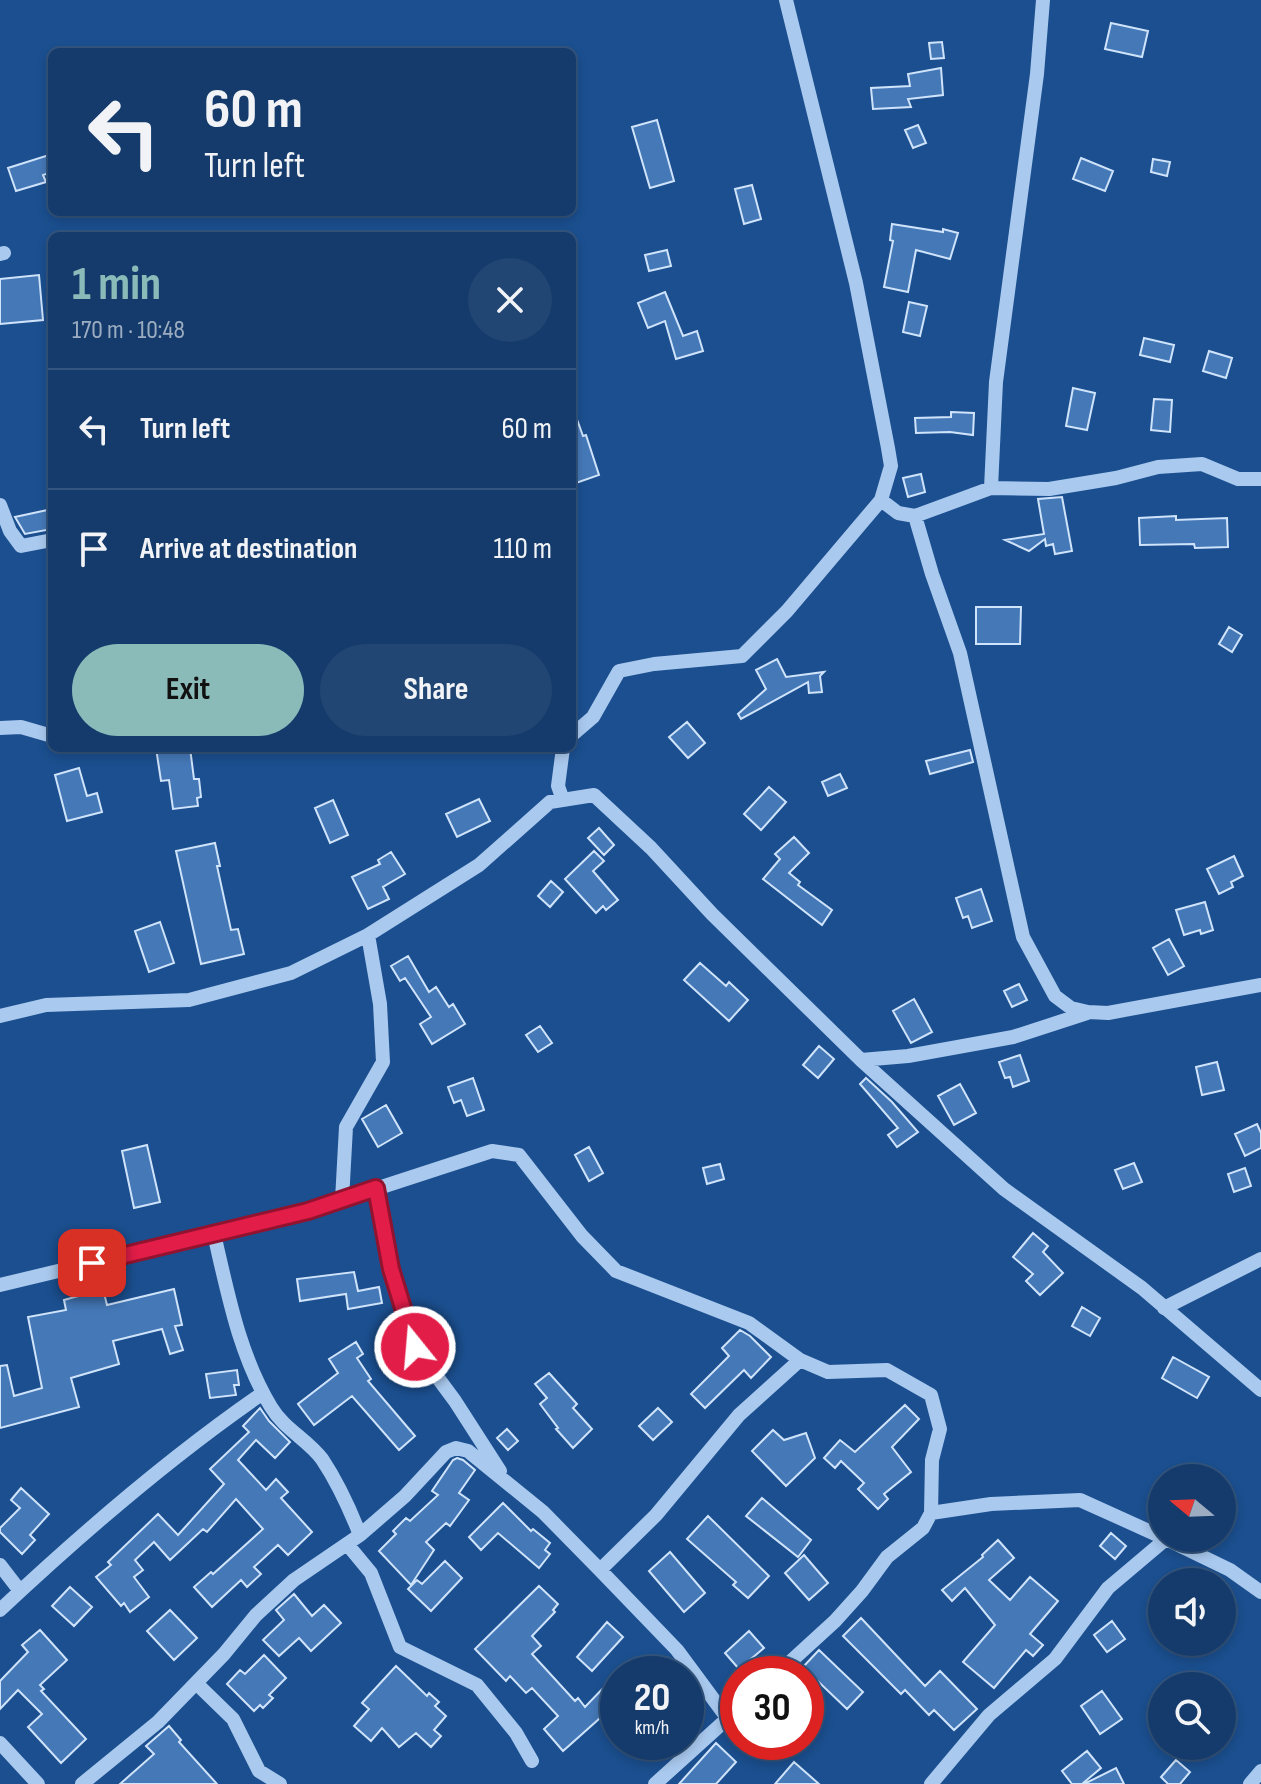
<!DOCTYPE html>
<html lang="en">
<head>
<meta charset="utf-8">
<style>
  body { margin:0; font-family:"Sofia Sans Condensed",sans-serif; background:#214673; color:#f1f3f6; height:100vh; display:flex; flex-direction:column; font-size:30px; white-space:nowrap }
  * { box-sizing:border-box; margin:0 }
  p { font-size:26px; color:#9dadc1 }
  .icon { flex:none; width:44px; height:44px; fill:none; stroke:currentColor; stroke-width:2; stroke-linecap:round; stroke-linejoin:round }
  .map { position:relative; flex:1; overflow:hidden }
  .details { position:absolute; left:48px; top:232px; width:528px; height:520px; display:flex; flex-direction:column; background:#143b6b; border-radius:12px; box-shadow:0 4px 12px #0003,0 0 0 2px #33557e }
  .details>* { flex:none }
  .banner { position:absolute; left:48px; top:48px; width:528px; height:168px; border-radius:12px; box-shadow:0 4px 12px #0003,0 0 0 2px #33557e; background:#143b6b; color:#f1f3f6; overflow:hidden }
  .needle { width:52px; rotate:289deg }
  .controls { position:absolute; left:1148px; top:1464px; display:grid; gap:16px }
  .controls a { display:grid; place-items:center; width:88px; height:88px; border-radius:50%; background:#143b6b; box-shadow:0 4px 12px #0003,0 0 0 2px #33557e; font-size:40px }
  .speed { position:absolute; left:600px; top:1656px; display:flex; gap:16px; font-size:40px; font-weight:700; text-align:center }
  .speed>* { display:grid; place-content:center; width:104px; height:104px; border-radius:50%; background:#143b6b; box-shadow:0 4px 12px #0003,0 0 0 2px #33557e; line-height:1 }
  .speed small { font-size:20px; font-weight:400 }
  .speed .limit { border:12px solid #d22; background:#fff; color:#111 }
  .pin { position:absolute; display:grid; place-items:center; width:68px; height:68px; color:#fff; margin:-34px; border-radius:16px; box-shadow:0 4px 12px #0006 }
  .me { position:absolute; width:88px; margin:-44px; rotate:343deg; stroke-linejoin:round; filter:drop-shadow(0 0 6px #0008) }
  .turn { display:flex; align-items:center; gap:28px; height:168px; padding:0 24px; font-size:36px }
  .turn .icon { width:104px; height:104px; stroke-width:2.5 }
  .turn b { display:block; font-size:56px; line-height:68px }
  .round { display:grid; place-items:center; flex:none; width:84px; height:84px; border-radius:42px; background:#214673 }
  .head { display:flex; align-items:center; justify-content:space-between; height:136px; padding:0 24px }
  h1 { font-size:48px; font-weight:700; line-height:60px; color:#8bbbb9 }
  .button { display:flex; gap:16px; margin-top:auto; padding:16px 24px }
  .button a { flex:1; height:92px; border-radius:48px; background:#8bbbb9; color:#111; font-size:32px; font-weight:700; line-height:92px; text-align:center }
  .button a+a { background:#214673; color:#f1f3f6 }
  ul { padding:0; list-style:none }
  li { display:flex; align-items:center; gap:24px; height:120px; padding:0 24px; border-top:2px solid #33557e }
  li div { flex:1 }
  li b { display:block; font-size:30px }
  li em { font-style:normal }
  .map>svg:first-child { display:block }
</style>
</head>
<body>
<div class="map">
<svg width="1261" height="1784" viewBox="0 0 1261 1784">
  <rect width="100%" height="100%" fill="#1b4f8f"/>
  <path fill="#4478b7" stroke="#cfe3fa" stroke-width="2" d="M 1111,23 L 1148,31 L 1142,57 L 1105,49 Z
    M 942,42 L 944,58 L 931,59 L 929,43 Z
    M 941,68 L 943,95 L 908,99 L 911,107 L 873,109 L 871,88 L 910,86 L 908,74 Z
    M 657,120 L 674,181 L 650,188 L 632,127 Z
    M 918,125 L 926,143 L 913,148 L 905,130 Z
    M 52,154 L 52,172 L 43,175 L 46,182 L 16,191 L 8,168 Z
    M 1081,158 L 1113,171 L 1105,191 L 1073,179 Z
    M 1153,159 L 1170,162 L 1167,176 L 1151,172 Z
    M 752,185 L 761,219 L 744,224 L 735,189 Z
    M 892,224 L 943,232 L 943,229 L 958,233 L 950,259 L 916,250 L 908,292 L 884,287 L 893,241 L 890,240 Z
    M 667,250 L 671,266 L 649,271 L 645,255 Z
    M 39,275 L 43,320 L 0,324 L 0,279 Z
    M 665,292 L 683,336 L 697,331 L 703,351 L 676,359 L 665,321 L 648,328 L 638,303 Z
    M 909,302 L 927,306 L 920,336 L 903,332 Z
    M 1144,338 L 1174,345 L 1170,362 L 1140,355 Z
    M 1209,351 L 1232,358 L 1226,378 L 1203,371 Z
    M 1073,388 L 1095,393 L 1087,430 L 1066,426 Z
    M 1154,399 L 1172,400 L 1170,432 L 1151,430 Z
    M 574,411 L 583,436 L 586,435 L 599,475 L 576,483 L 572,471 L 572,412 Z
    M 951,412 L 974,413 L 973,435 L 950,432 L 916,433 L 915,418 L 951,417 Z
    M 921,474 L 925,492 L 908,497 L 903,478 Z
    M 1062,497 L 1072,551 L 1055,554 L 1053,544 L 1046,546 L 1045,539 L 1029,551 L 1005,540 L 1044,534 L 1038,499 Z
    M 52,509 L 52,529 L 25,534 L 15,517 Z
    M 1176,516 L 1176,520 L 1227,518 L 1228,547 L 1195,548 L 1194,544 L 1140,545 L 1139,518 Z
    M 976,607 L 1021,607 L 1020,644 L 976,644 Z
    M 1229,627 L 1242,635 L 1232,652 L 1219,644 Z
    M 777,659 L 786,677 L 824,672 L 820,676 L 822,692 L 809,693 L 808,682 L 741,719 L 738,714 L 766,689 L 756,670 Z
    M 687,722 L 705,743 L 688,758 L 669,737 Z
    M 156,748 L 190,748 L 194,779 L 199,779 L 201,797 L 197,798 L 198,806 L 173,809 L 169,780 L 161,781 Z
    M 970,750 L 973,762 L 930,774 L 926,761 Z
    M 79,768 L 87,796 L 97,793 L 102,812 L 67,821 L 55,775 Z
    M 840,774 L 847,788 L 828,796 L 822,782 Z
    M 769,787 L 786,802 L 761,830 L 744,814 Z
    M 479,799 L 490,821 L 457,837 L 446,814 Z
    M 333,800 L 348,835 L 330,843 L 315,808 Z
    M 599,828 L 614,845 L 604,855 L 588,838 Z
    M 794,837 L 809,853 L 789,873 L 800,882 L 798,885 L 832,910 L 822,925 L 763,879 L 780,859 L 775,854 Z
    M 215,843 L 220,866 L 217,866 L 231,930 L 238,929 L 244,954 L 201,964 L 176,851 Z
    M 594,851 L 604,861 L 593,871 L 618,900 L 606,910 L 603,906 L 596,913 L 565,879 Z
    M 391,852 L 405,874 L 383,887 L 389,899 L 368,909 L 352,877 L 380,864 L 378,860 Z
    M 1234,856 L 1243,876 L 1231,882 L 1233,887 L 1219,894 L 1207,869 Z
    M 551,881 L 563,892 L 550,907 L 538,896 Z
    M 981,889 L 992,921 L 972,928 L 968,916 L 963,918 L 956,898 Z
    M 1205,902 L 1213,930 L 1201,934 L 1200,930 L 1184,935 L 1176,910 Z
    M 160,922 L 174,963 L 149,972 L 135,931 Z
    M 1169,939 L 1184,966 L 1168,975 L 1153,948 Z
    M 408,956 L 429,992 L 436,987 L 449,1007 L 453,1004 L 465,1024 L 432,1044 L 420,1024 L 431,1017 L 405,978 L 400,981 L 391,966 Z
    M 700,963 L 726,986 L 729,982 L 748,1000 L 729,1021 L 684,980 Z
    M 1019,984 L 1027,1000 L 1012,1007 L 1004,991 Z
    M 914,999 L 932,1032 L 911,1043 L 893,1011 Z
    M 540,1026 L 552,1043 L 538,1052 L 526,1035 Z
    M 819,1046 L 834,1059 L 818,1078 L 803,1065 Z
    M 1020,1055 L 1029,1081 L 1013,1087 L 1010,1077 L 1005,1078 L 999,1062 Z
    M 1217,1062 L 1224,1090 L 1202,1095 L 1196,1067 Z
    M 473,1078 L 484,1110 L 467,1116 L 461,1100 L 454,1103 L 448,1087 Z
    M 866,1078 L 892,1102 L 918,1132 L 897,1147 L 888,1135 L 898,1128 L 860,1084 Z
    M 960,1084 L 976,1113 L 954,1125 L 938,1096 Z
    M 386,1105 L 402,1133 L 378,1147 L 362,1119 Z
    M 1257,1124 L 1261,1133 L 1261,1148 L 1245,1156 L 1235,1134 Z
    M 147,1145 L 160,1202 L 134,1208 L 122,1151 Z
    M 589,1147 L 603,1173 L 589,1181 L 575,1155 Z
    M 1134,1163 L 1142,1182 L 1123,1189 L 1115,1170 Z
    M 720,1164 L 724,1179 L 707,1184 L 703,1168 Z
    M 1245,1168 L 1251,1186 L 1234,1192 L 1228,1174 Z
    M 1033,1233 L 1048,1246 L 1043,1252 L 1063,1273 L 1040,1295 L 1026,1281 L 1033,1274 L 1013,1257 Z
    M 354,1272 L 358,1291 L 379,1287 L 382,1303 L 348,1309 L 346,1294 L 300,1301 L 297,1279 Z
    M 103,1289 L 107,1305 L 174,1289 L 182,1325 L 175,1326 L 183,1350 L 170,1354 L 162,1329 L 113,1341 L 119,1364 L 71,1378 L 79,1407 L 0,1428 L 0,1366 L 7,1365 L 14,1396 L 42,1388 L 28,1317 L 66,1310 L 64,1300 Z
    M 1082,1307 L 1100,1318 L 1090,1336 L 1072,1326 Z
    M 740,1330 L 750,1336 L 771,1357 L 751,1378 L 744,1370 L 705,1408 L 691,1394 L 729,1356 L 722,1348 Z
    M 356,1342 L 363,1354 L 357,1358 L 371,1379 L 368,1381 L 415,1436 L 399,1450 L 352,1396 L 314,1425 L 298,1404 L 338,1373 L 329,1359 Z
    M 1173,1357 L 1209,1377 L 1197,1398 L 1162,1378 Z
    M 237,1370 L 239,1385 L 234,1385 L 236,1395 L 210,1398 L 206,1374 Z
    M 549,1373 L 577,1404 L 573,1408 L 592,1429 L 573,1448 L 556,1429 L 558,1428 L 540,1404 L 547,1398 L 535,1384 Z
    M 905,1405 L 919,1419 L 892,1447 L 911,1472 L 884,1494 L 888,1499 L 878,1509 L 858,1489 L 864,1483 L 841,1461 L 835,1468 L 824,1458 L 840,1440 L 855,1452 Z
    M 260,1408 L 269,1421 L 290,1442 L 275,1458 L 256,1440 L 238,1460 L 266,1490 L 276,1479 L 288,1492 L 281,1498 L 312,1532 L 288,1555 L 278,1545 L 254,1567 L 261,1574 L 247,1587 L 241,1580 L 212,1607 L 194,1587 L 211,1572 L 213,1574 L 263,1529 L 236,1499 L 207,1532 L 203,1529 L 170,1560 L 154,1542 L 135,1560 L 143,1570 L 134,1577 L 149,1597 L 130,1612 L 124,1603 L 121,1606 L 96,1577 L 111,1565 L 108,1562 L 158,1514 L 178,1535 L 224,1484 L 210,1469 L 249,1432 L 243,1426 Z
    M 658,1408 L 672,1422 L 653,1440 L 639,1426 Z
    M 507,1429 L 518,1441 L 508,1450 L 497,1438 Z
    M 773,1430 L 784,1440 L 806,1433 L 815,1458 L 786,1486 L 752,1451 Z
    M 457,1458 L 463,1460 L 475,1470 L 459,1493 L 469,1500 L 450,1526 L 446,1523 L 426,1542 L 434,1550 L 411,1585 L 379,1551 L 396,1534 L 393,1531 L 406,1518 L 410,1521 L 438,1495 L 432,1491 L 453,1460 Z
    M 21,1488 L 49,1514 L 30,1535 L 35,1540 L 22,1554 L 0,1532 L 0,1528 L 20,1508 L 11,1500 Z
    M 762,1498 L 811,1540 L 798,1557 L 746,1516 Z
    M 503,1503 L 531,1531 L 533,1529 L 550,1543 L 545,1550 L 550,1554 L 539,1568 L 498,1533 L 481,1550 L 469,1537 Z
    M 708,1516 L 769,1576 L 748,1598 L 733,1585 L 736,1582 L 687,1539 Z
    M 1111,1533 L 1126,1546 L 1115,1559 L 1100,1546 Z
    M 998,1540 L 1014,1558 L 989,1580 L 1010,1600 L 1030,1577 L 1058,1601 L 1030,1634 L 1043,1645 L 1033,1656 L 1026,1650 L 994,1688 L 963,1662 L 995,1625 L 965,1588 L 952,1601 L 942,1590 L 983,1557 L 982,1555 Z
    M 670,1552 L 705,1593 L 684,1612 L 649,1571 Z
    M 804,1555 L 828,1583 L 809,1600 L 785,1573 Z
    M 445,1561 L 462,1578 L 431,1611 L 408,1589 L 417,1580 L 422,1584 Z
    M 539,1586 L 558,1604 L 553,1610 L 555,1612 L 532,1636 L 541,1646 L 532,1654 L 575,1701 L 578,1698 L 585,1707 L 609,1682 L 618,1691 L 618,1702 L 563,1751 L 544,1729 L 558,1716 L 532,1688 L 526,1693 L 510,1676 L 506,1681 L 475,1649 Z
    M 70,1587 L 92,1607 L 74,1626 L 52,1606 Z
    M 294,1594 L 312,1616 L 324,1605 L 341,1623 L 311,1651 L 299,1638 L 279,1656 L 263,1640 L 284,1620 L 276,1610 Z
    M 170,1610 L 197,1638 L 174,1660 L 147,1631 Z
    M 861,1618 L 925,1686 L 940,1671 L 977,1709 L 954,1730 L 934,1710 L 929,1715 L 905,1690 L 901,1694 L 843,1636 Z
    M 1112,1621 L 1125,1639 L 1107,1652 L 1094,1635 Z
    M 607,1622 L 623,1637 L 592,1671 L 577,1657 Z
    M 40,1630 L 67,1660 L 40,1685 L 44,1689 L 41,1691 L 86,1739 L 61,1763 L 28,1727 L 42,1714 L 18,1690 L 0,1709 L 0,1681 L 28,1652 L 22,1645 Z
    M 749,1631 L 764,1648 L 739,1669 L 725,1653 Z
    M 819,1650 L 863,1692 L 847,1709 L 803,1667 Z
    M 264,1655 L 286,1678 L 269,1695 L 273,1698 L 263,1708 L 260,1705 L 254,1711 L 227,1684 L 240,1670 L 245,1674 Z
    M 396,1666 L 427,1696 L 429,1693 L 439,1702 L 435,1706 L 446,1716 L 434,1730 L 441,1736 L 431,1747 L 416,1733 L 399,1747 L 382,1728 L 371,1741 L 354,1726 L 369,1709 L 362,1703 Z
    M 1102,1691 L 1122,1719 L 1100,1734 L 1081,1706 Z
    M 169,1726 L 181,1740 L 179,1742 L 217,1784 L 120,1784 L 154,1754 L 146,1746 Z
    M 716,1743 L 736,1762 L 716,1784 L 679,1784 Z
    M 1087,1751 L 1101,1768 L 1082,1784 L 1072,1784 L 1062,1771 Z
    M 1176,1760 L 1190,1772 L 1180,1784 L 1168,1784 L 1161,1777 Z
    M 794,1762 L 819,1784 L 775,1784 Z
    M 1116,1768 L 1124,1784 L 1084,1784 Z"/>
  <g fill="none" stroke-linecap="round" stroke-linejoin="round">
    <path stroke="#a9c9ee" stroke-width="14" d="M 786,0 L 856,283 L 888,448 L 891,466 L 881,500 L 898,513 L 915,516
      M 1043,0 L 1037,74 L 996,382 L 991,488 L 915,516 L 932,574 L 960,653 L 1023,937 L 1055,996 L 1071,1008 L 1088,1012 L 1108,1013 L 1261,985
      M 0,254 L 4,253
      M 991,488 L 1049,489 L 1116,478 L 1158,467 L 1202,464 L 1238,479 L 1261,479
      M 0,505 L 10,531 L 21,546 L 52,540
      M 0,728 L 21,727 L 52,736
      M 572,735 L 593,717 L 619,671 L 654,664 L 742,656 L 787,611 L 881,500
      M 563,800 L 558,786 L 563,748
      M 0,1016 L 46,1005 L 189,1000 L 291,973 L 368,935
      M 861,1060 L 908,1056 L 1013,1037 L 1087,1013
      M 376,1188 L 391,1269 L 415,1347 L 455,1401 L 500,1471
      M 342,1200 L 346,1127 L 383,1062 L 380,1004 L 368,935 L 479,865 L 550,802 L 594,795 L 651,848 L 712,914 L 861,1060 L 1004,1189 L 1142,1288 L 1261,1390
      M 214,1234 C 228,1294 239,1354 271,1407 C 284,1429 308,1440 322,1459 C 336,1480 351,1512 360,1535
      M 0,1285 L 308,1211 L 492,1151 L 519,1155 L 582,1236 L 616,1271 L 749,1323 L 800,1360 L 828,1372 L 887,1370 L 931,1395 L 940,1429 L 932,1460 L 931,1513 L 923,1528 L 887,1557 L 862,1591 L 835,1621 L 777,1674
      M 1164,1308 L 1261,1259
      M 931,1513 L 991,1504 L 1080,1500 L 1162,1537
      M 1164,1538 L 1230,1570 L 1261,1592
      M 347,1544 L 371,1573 L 400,1647 L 477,1685 L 516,1733 L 532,1761
      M 0,1565 L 20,1591
      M 600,1570 L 656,1515 L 739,1415 L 800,1360
      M 0,1610 C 82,1533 170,1457 263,1393
      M 197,1684 L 233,1719 L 259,1771 L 280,1784
      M 0,1743 L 38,1784
      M 82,1784 L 158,1722 L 224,1654 L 256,1615 L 294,1580 L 360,1535 L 405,1496 L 446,1452 L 456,1448 L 468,1451 L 543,1512 L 600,1570 L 677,1650 L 728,1719
      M 655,1784 L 738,1709
      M 931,1784 L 989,1715 L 1055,1659 L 1108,1588 L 1166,1539
      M 1250,1784 L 1261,1771"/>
  </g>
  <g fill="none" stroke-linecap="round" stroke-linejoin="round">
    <g stroke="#92132f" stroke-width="20">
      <path id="route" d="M 92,1263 L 308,1211 L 376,1188 L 391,1269 L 415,1347"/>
    </g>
    <use href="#route" stroke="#e11d48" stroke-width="14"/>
  </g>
</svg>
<div class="controls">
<a><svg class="needle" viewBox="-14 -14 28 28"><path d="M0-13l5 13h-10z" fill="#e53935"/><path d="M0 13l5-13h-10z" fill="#9dadc1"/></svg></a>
<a><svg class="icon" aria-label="sound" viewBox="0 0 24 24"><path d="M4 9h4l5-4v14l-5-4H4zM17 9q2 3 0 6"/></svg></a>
<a><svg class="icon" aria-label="search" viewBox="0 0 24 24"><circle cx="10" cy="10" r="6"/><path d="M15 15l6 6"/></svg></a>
</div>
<div class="speed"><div>20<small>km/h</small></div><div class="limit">30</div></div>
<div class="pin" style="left:92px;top:1263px;background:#d93025"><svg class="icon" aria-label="arrive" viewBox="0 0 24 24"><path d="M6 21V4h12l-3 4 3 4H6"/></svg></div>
<svg class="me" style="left:415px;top:1347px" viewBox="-20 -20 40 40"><circle r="17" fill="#e11d48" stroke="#fff" stroke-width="3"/><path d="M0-11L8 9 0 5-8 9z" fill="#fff"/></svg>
<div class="banner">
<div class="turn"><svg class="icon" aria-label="left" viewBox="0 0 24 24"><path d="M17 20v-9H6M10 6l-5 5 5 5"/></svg><div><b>60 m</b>Turn left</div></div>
</div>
<section class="details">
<div class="head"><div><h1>1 min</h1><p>170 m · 10:48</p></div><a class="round"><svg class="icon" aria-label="close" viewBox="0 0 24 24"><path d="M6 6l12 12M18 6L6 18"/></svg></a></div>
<ul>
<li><svg class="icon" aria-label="left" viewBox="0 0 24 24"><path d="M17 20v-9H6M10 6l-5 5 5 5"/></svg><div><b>Turn left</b></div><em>60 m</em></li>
<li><svg class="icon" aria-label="arrive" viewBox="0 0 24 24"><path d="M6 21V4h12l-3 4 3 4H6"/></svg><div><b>Arrive at destination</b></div><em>110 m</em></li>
</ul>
<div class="button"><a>Exit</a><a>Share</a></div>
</section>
</div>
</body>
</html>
